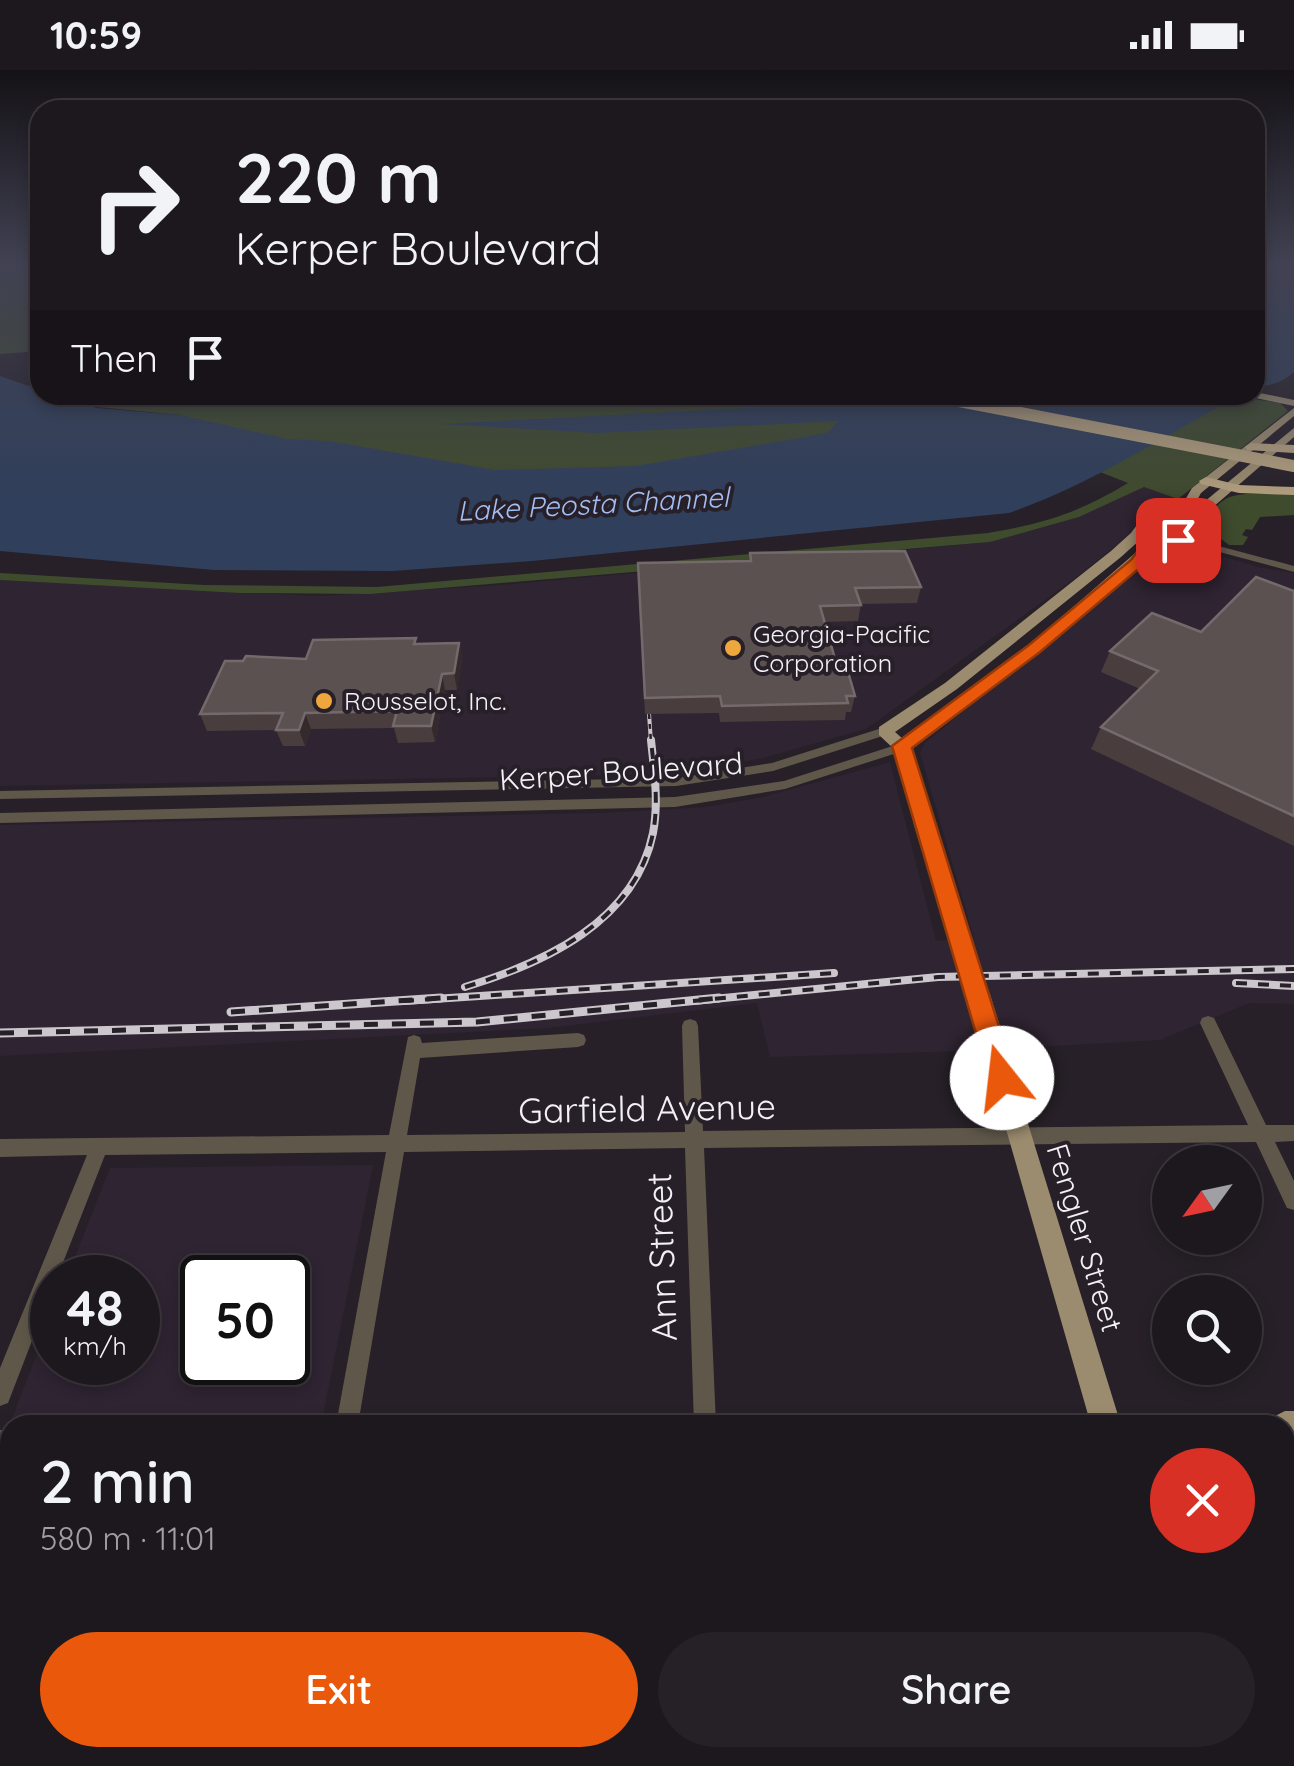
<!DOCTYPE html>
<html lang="en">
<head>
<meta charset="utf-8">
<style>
  body { margin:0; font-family:Quicksand,sans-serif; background:#252127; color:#f1f3f6; height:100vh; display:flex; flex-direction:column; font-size:38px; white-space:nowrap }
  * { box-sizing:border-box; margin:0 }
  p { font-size:32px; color:#a0a0a4 }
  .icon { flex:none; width:55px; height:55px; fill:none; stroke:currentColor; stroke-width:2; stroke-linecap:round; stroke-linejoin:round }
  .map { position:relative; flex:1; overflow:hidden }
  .panel { position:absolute; left:0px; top:1345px; width:1295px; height:352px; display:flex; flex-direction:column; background:#1d181e; border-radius:30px 30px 0 0; box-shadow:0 5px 15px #0003,0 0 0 2px #3b373c }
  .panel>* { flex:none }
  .top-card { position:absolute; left:30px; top:30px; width:1235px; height:305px; border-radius:30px; box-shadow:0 5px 15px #0003,0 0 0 2px #3b373c; background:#1d181e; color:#f1f3f6; overflow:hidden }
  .needle { width:65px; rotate:237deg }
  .controls { position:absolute; left:1152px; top:1075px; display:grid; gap:20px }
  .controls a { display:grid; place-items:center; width:110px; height:110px; border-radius:50%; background:#1d181e; box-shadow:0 5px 15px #0003,0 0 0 2px #3b373c; font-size:50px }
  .speed { position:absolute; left:30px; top:1185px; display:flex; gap:20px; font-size:50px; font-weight:700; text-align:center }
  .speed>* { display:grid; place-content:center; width:130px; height:130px; border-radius:50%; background:#1d181e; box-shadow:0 5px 15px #0003,0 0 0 2px #3b373c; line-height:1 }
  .speed small { font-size:25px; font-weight:400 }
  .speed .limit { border:5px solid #111; border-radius:15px; background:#fff; color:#111 }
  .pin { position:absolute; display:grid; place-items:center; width:85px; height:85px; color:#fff; margin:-42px; border-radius:20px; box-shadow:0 5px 15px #0006 }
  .me { position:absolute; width:110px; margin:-55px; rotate:344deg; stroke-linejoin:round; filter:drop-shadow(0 0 8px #0008) }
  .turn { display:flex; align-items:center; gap:35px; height:210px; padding:0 40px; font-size:45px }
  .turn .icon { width:130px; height:130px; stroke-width:2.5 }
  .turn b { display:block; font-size:70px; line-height:85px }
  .then { display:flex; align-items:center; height:95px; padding:0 40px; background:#0003; gap:20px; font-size:38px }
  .round { display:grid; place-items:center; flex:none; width:105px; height:105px; border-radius:52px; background:#252127 }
  .head { display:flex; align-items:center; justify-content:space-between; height:170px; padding:0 40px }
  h1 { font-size:60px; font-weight:600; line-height:75px }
  .primary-button { display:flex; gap:20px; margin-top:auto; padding:20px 40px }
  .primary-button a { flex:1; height:115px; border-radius:60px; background:#ea580c; color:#fff; font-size:40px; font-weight:600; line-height:115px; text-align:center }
  .primary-button a+a { background:#252127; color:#f1f3f6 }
  .status { display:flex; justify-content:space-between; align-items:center; height:70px; padding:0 50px; background:#1d181e; direction:ltr }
  .status svg { height:28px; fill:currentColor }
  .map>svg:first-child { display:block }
</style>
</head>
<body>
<div class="status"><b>10:59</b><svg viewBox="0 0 49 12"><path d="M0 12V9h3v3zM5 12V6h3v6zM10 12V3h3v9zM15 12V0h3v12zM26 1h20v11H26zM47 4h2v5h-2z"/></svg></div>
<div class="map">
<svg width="1294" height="1696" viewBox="0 0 1294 1696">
  <rect width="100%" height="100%" fill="#272028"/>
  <path fill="#2f2432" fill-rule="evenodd" d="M 1144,417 L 1178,429 L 1141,448 L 1136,460 L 1074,509 L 866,659 L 763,688 L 678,704 L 0,716 L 0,510 L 319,526 L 487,516 L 990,472 L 1079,447 Z
    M 1180,474 L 1258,497 L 1294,503 L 1294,934 L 1249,933 L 1160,970 L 963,981 L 770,987 L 757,933 L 549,958 L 0,986 L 0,755 L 599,743 L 706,737 L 763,727 L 890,692 L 936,871 L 974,868 L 920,683 L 926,672 L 1164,477 Z
    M 373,1095 L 323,1345 L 12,1348 L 52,1245 L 52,1292 L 138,1292 L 138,1208 L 67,1207 L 110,1098 ZM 202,1208 L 288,1208 L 288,1292 L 202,1292 Z"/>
  <path fill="#3f4b2d" d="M 40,197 L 40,281 L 0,284 L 0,198 Z
    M 151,325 L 924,325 L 772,389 L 526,409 L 274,374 L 180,345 L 88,336 Z
    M 1225,325 L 1280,333 L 1288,341 L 1178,429 L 1144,417 L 1079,447 L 990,472 L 370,524 L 240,523 L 0,510 L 0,503 L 204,515 L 377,517 L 988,463 C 1046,453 1078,443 1128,413 L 1100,402 L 1214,339 Z
    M 1245,424 L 1294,424 L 1294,445 L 1260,447 L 1252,460 L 1246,459 L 1242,465 L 1248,467 L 1243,475 L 1229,475 L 1206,458 C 1214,436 1221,426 1245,424 Z"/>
  <path fill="#303f5b" d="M 1255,197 L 1273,197 L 1294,206 L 1294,302 C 1283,312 1269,317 1255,316 Z
    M 0,306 L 40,320 L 40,325 L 73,331 L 106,325 L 169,325 L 90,335 L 96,338 L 180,345 L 287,369 L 329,371 L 495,400 L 636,396 L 827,363 L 839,351 L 596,363 L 442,354 L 790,336 L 916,325 L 1225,325 L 1214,339 C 1148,377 1081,418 1009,443 L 532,491 L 393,501 L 214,500 L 0,481 Z"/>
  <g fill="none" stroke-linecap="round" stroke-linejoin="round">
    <path fill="#5f584a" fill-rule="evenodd" d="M 1185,467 L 1294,496 L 1294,502 L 1182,472 L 1180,470 Z
      M 885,657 L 891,661 L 889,664 L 773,701 L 676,716 L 0,729 L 0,721 L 676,708 L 772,693 Z
      M 902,673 L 908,677 L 906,680 L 785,719 L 675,737 L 0,753 L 0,743 L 675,727 L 784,711 Z
      M 1208,946 L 1214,948 L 1266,1055 L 1294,1055 L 1294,1071 L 1275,1072 L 1294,1111 L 1294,1140 L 1287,1138 L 1256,1072 L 704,1078 L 716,1355 L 694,1355 L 685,1078 L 404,1082 L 358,1355 L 336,1355 L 386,1082 L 105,1085 L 57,1208 L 52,1208 L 52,1219 L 8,1333 L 0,1336 L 0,1298 L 87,1085 L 0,1087 L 0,1069 L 389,1065 L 408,967 L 414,965 L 420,967 L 422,973 L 578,963 L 584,965 L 586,970 L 584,975 L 578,977 L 420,988 L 407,1065 L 685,1062 L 682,956 L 684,951 L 690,949 L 696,951 L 698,956 L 703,1061 L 1248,1055 L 1200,953 L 1202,948 Z
      M 0,1360 L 10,1360 L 10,1382 L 0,1382 Z
      M 276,1688 L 302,1688 L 300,1696 L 274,1696 Z
      M 707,1688 L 733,1688 L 734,1696 L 706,1696 Z
      M 1195,1688 L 1221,1688 L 1224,1696 L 1198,1696 Z"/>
    <path fill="#9c8c6f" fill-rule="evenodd" d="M 1255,322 L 1294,330 L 1294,336 L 1251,327 Z
      M 1294,338 L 1294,346 L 1201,423 L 1190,443 L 1153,450 L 1141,469 L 1121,487 L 957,619 L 895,662 L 903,669 L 1017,586 L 1149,471 L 1192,463 L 1195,445 L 1204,432 L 1294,358 L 1294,367 L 1212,438 L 1207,445 L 1203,469 L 1158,477 L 1027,592 L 911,679 L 932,752 L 923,758 L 917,756 L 894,679 L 879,665 L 879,657 L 945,613 L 1111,481 L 1131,463 L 1145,444 L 1181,437 L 1192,418 Z
      M 994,969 L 1002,972 L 1005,979 L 1121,1355 L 1091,1355 L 983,979 L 986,972 Z
      M 1285,1341 L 1294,1341 L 1294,1371 L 1285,1371 L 1285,1355 L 1271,1355 L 1275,1346 Z"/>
    <path fill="#b3a07e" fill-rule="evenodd" d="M 1251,373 L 1294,375 L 1294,383 L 1247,380 L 1245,377 Z
      M 1206,407 L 1239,415 L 1294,417 L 1294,425 L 1239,423 L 1201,414 L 1199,411 Z"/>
    <g stroke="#cbc7cd" stroke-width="4">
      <path id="rail-far2" d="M 649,644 L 651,672"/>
    </g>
    <g stroke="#cbc7cd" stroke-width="8">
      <path id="rail-far1" d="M 1236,913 L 1294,916
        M 465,917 C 544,893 635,852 653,763 C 659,732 654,700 651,670
        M 403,931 L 834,903
        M 693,931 L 938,907 L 1294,899"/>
    </g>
    <g stroke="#cbc7cd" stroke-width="9">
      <path id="rail" d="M 231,942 L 441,928
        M 0,963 L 477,952 L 719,928"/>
    </g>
    <use href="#rail-far2" stroke="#272028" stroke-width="2.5" stroke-dasharray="5" stroke-linecap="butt"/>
    <use href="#rail-far1" stroke="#272028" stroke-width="4" stroke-dasharray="11" stroke-linecap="butt"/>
    <use href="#rail" stroke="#272028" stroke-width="5" stroke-dasharray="14" stroke-linecap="butt"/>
    <path stroke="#9c8c6f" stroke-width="19" d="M 923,752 L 979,931"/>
    <path stroke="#9c8c6f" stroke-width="25" d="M 978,928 L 994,979"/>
    <path stroke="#b3a07e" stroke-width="12" d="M 928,325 L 1294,396"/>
  </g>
  <path fill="#4a3d3d" d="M 750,483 L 921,517 L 917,533 L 861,534 L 858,551 L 824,552 L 835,589 L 855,626 L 851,642 L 846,642 L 845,650 L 720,652 L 719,643 L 645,644 L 638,508 L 749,491 Z
    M 1294,521 L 1294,776 L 1091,679 L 1101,657 L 1140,619 L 1101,602 L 1110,581 L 1201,562 Z
    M 459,573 L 462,589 L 457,620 L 445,620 L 435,672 L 398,673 L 394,658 L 311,659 L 305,676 L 283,676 L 276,660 L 207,661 L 200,644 L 306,589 L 417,574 Z"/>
  <path fill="#342a2c" d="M 459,573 L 462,589 L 457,620 L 454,603 Z
    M 442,604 L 445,620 L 435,672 L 431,656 Z
    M 305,643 L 311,659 L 305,676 L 299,660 Z"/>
  <path fill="#5c5151" stroke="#746a6b" stroke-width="2.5" d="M 905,481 L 921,517 L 855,518 L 861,535 L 820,536 L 835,589 L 844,588 L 855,626 L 846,626 L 848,633 L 722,636 L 720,626 L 645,628 L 638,493 L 751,491 L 750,483 Z
    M 1256,507 L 1294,521 L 1294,746 L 1101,657 L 1158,601 L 1110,581 L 1152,543 L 1201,562 Z
    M 416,568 L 414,574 L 459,573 L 454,603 L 442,604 L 431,656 L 393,656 L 397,641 L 305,643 L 299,660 L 276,660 L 283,643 L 200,644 L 225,591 L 243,591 L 246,586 L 306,589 L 313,570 Z"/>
  <linearGradient id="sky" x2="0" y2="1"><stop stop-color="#151216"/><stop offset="0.45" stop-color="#414253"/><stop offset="1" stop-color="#414253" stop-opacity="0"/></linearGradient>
  <rect width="1294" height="434" fill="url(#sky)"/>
  <path fill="#ea580c" stroke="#983908" stroke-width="2.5" d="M 1178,466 L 1185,470 L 1183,473 L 1153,481 L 1142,496 L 1040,582 L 912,678 L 1015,1008 L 1012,1016 L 1002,1019 L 993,1016 L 989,1008 L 892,676 L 1029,575 L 1131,490 L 1143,474 Z"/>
  <g fill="#eea73c" stroke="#272028" stroke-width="4">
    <circle cx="733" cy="578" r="10"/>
    <circle cx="324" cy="631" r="10"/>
  </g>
  <g text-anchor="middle" stroke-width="8" stroke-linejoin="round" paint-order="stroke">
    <g font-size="25" fill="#f4f0f6" stroke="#272028" text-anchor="start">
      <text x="753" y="573">Georgia-Pacific<tspan x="753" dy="29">Corporation</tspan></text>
      <text x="344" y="640">Rousselot, Inc.</text>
    </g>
    <g font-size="28" font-style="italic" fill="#a2bef4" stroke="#272028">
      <text transform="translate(593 434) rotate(-3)" y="10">Lake Peosta Channel</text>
    </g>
    <g font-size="30" fill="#f4f0f6" stroke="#272028">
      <text transform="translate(621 702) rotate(-4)" y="10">Kerper Boulevard</text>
      <text transform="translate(1084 1168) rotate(73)" y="10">Fengler Street</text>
    </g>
    <g font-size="35" fill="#f4f0f6" stroke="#272028">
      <text transform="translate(647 1039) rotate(-1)" y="12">Garfield Avenue</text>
      <text transform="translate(662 1187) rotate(-92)" y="12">Ann Street</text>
    </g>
  </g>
</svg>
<div class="controls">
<a><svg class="needle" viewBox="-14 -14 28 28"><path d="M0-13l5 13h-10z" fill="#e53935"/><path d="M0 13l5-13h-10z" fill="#a0a0a4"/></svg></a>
<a><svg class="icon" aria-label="search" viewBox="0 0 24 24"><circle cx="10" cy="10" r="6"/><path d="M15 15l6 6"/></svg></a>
</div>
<div class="speed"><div>48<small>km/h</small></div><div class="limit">50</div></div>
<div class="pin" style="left:1178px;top:470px;background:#d93025"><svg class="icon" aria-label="arrive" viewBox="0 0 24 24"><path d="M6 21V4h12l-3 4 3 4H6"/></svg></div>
<svg class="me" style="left:1002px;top:1008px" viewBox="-20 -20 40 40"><circle r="19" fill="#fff"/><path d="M0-13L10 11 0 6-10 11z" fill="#ea580c"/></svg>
<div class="top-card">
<div class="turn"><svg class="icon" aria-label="right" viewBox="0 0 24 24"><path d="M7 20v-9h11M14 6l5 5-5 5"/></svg><div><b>220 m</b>Kerper Boulevard</div></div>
<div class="then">Then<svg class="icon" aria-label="arrive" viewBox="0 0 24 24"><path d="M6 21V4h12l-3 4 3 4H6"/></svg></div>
</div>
<section class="panel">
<div class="head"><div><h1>2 min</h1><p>580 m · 11:01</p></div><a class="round" style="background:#d93025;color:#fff"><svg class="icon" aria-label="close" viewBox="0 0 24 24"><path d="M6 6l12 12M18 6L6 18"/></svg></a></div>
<div class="primary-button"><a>Exit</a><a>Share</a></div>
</section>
</div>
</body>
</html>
